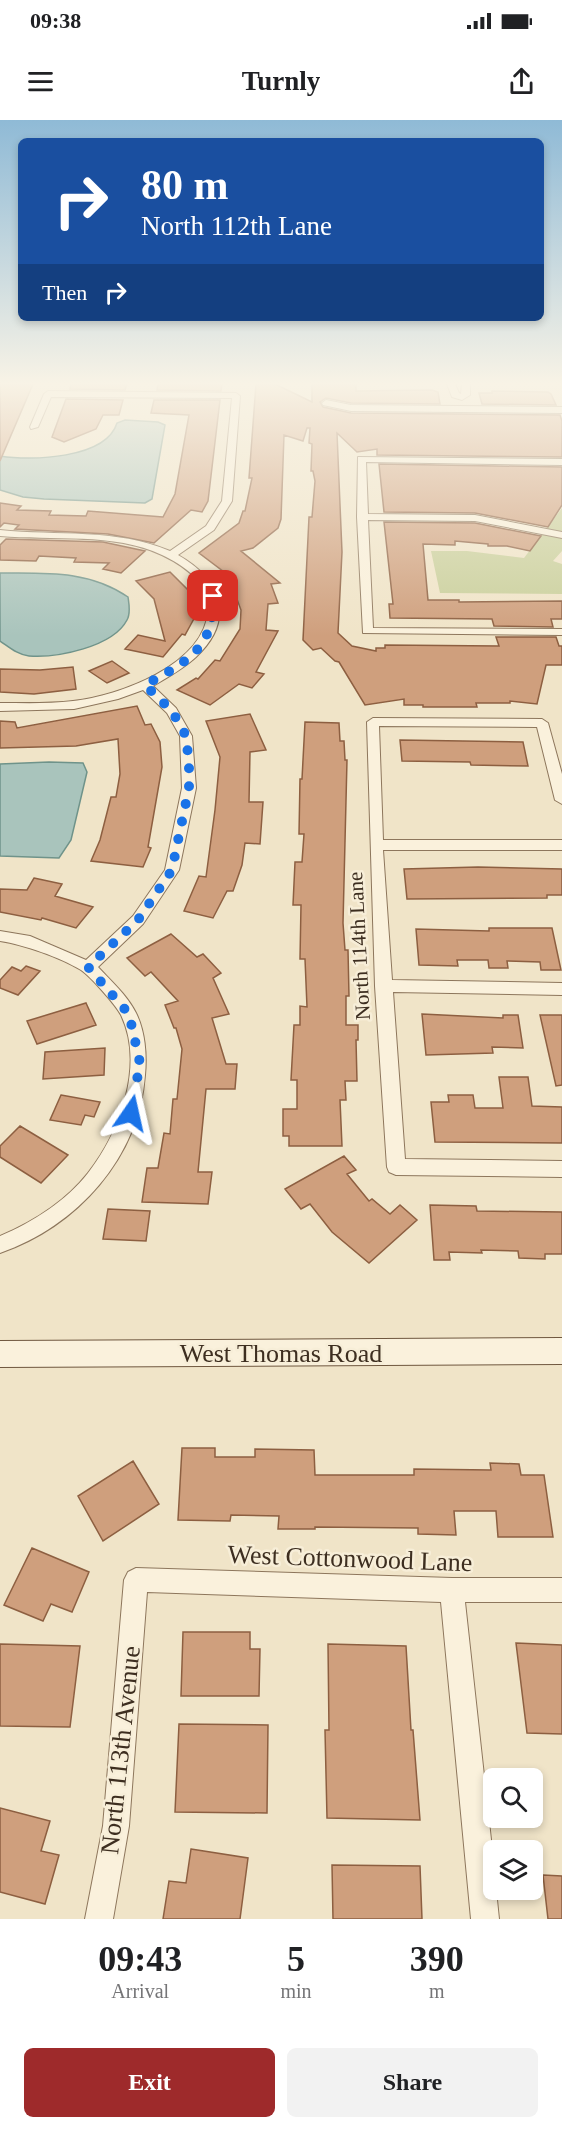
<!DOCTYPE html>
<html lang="en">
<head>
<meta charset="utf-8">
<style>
  body { margin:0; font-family:Georgia,serif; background:#f2f2f2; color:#202124; height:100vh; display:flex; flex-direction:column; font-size:22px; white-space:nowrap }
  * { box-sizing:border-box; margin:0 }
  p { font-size:20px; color:#757577 }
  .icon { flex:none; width:33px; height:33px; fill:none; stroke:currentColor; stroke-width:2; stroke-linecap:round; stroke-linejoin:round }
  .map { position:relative; height:1799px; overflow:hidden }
  .panel { display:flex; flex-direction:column; background:#fff; flex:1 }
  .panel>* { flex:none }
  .banner { position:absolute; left:18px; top:18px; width:526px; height:183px; border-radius:9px; box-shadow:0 3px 9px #0003; background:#1a4fa0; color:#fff; overflow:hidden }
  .fabs { position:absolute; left:483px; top:1648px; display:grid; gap:12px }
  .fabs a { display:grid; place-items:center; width:60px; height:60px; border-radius:9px; background:#fff; box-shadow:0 3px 9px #0003; font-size:30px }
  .pin { position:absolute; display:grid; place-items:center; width:51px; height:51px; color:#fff; margin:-26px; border-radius:12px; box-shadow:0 3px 9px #0006 }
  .me { position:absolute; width:66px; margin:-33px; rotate:11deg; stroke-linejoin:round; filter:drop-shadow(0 0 4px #0008) }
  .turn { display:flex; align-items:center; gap:21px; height:126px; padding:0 24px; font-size:27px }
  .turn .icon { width:78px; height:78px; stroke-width:2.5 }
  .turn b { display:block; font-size:42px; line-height:51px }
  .then { display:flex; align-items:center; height:57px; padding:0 24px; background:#0003; gap:12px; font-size:22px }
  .eta { display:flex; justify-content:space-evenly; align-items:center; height:102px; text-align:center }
  .eta b { font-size:36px; font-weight:700; line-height:42px }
  .action { display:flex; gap:12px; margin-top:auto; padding:12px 24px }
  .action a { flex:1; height:69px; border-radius:9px; background:#9e2a2b; color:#fff; font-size:24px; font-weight:700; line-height:69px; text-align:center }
  .action a+a { background:#f2f2f2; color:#202124 }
  .status { display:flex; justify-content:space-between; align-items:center; height:42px; padding:0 30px; background:#fff; direction:ltr }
  .status svg { height:16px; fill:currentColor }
  header { display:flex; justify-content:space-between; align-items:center; height:78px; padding:0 24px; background:#fff; font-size:27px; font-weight:700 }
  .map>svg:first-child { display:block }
</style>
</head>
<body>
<div class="status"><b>09:38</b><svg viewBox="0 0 49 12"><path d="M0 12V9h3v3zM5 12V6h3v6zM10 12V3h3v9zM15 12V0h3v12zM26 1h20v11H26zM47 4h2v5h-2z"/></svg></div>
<header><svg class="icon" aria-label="menu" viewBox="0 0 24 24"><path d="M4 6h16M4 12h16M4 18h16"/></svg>Turnly<svg class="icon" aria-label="share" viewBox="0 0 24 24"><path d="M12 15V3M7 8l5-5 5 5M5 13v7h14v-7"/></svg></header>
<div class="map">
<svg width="562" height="1799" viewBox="0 0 562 1799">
  <rect width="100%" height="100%" fill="#f0e4c8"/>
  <path fill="#c9cf9b" d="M 562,388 L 562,431 L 553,441 L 562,444 L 562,474 L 440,473 L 431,431 L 467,431 L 524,438 Z"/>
  <path fill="#a9c4bc" stroke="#6f938a" stroke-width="1.5" d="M 125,300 L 158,302 L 165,305 L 152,379 L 145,383 L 44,379 L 23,377 L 0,370 L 0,336 C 31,341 106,339 117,303 Z
    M 0,453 C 45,453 89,450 128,477 C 129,484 131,493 127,500 C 113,527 57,538 29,536 C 18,535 9,527 0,521 Z
    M 49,642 L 83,643 L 87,652 L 71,720 L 59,738 L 0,736 L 0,644 Z"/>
  <path fill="#cf9f7d" stroke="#8d5f41" stroke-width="1.5" d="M 0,264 L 33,264 L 0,341 Z
    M 71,264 L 127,264 L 125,270 L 70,269 Z
    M 158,264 L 222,264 L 221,271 L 157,270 Z
    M 256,264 L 275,264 L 312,282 L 312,264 L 356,264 L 356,271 L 432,270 L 438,272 L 440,284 L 351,283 L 326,278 L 320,282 L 323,287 L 351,293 L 560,295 L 562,301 L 562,337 L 377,335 L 377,329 L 357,332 L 337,313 L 342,432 L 338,513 L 352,526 L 376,531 L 376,528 L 385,528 L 385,525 L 499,526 L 496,517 L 556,517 L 559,526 L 562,526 L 562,545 L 546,545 L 537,584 L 510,581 L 510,583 L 476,583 L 477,587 L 423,587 L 423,585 L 404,585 L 404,579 L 365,585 L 339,542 L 335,541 L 321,528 L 313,530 L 303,520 L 309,397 L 312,397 L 315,361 L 313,351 L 311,351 L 312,324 L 309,323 L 310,308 L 307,308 L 303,321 L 284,315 L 281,399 L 278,408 L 253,428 L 241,431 L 280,463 L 271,464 L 278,483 L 268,484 L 266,510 L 278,511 L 256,552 L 264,554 L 252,568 L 239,564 L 210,585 L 177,570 L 196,558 L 198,559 L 215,540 L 220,541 L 240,509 L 241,490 L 228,455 L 199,433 L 239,403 L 243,391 L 245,391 L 252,358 L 249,358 Z
    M 492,271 L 548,272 L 551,274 L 556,285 L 482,284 L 479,273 L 492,273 Z
    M 66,279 L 123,280 L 119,295 L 103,295 L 96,309 L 64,322 L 52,317 Z
    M 154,280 L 220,280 L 208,381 L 202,392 L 191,390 L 154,423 L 108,414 L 15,409 L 19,405 L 4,403 L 0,407 L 0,383 L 21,386 L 17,390 L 51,391 L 49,395 L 86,396 L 88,391 L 163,397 L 175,374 L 189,295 L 151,293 Z
    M 379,344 L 562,347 L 562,385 L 548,407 L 475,393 L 384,392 Z
    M 384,402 L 475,403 L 541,416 L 530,431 L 507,426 L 488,426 L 488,424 L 455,421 L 455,425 L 423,424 L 428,480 L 459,480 L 459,482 L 562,481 L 562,499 L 551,499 L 553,507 L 494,506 L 492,499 L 390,498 L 389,484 L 393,484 Z
    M 6,419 L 103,422 L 145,431 L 121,453 L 103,449 L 109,443 L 74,442 L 76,438 L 39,436 L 36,441 L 0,440 L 0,425 Z
    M 170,452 L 188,470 L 196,495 L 185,515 L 182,514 L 163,537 L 125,529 L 138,515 L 165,521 L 154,479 L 136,461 Z
    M 112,541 L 129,553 L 107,563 L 89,551 Z
    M 73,547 L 76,569 L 34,574 L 0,572 L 0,549 L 40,550 Z
    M 137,586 L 145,605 L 151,604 L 160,622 L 162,647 L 148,727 L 151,728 L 143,747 L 91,741 L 100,720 L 111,677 L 116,677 L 120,654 L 118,619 L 76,626 L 0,628 L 0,601 L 15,602 L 17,608 Z
    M 250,594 L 266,630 L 250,632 L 249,682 L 263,682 L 260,724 L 245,723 L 242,745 L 233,771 L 227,771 L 213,798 L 184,791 L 199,756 L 206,757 L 215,690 L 220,637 L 206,601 Z
    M 305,602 L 339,603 L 340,621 L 344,621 L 345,640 L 347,640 L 343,803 L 345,830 L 348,830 L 349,876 L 346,876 L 346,905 L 358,905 L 358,920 L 356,920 L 357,961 L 345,961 L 346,980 L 340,980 L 342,1026 L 289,1026 L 289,1016 L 283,1016 L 283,989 L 297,989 L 297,960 L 291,960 L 294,905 L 300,905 L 300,886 L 307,887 L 305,839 L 300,839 L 301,785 L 293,785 L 295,742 L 302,742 L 304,714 L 299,714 L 300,659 L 302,659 Z
    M 400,620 L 523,622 L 528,646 L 471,645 L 470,642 L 402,641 Z
    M 478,747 L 562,749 L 562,775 L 547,775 L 547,778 L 407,779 L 404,749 Z
    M 34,758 L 62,764 L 55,776 L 93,787 L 76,808 L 42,798 L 41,800 L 0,792 L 0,769 L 27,770 Z
    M 489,808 L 552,808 L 561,850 L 541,850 L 540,842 L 507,841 L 508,848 L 489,848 L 488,840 L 457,840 L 458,846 L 419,845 L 416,809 L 489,811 Z
    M 171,814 L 197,837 L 203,834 L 221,853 L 213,858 L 229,894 L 212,898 L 226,944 L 237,944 L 235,969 L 206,969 L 198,1052 L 212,1052 L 208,1084 L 142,1082 L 147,1048 L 158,1048 L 164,1013 L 170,1014 L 173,979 L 177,979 L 182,929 L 176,908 L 174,908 L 165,885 L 178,881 L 151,852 L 145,856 L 127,838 Z
    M 26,846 L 40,851 L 18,875 L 0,868 L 0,860 L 12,847 L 21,851 Z
    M 86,883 L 96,905 L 37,924 L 27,901 Z
    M 422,894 L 503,898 L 503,895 L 518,895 L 523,928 L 492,927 L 493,933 L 426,935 Z
    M 540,895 L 562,895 L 562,965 L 556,966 Z
    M 105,928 L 104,955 L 43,959 L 45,932 Z
    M 499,957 L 528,957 L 532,986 L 562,987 L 562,1023 L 435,1022 L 431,982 L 449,982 L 448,975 L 473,975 L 475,988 L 503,988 Z
    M 61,975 L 100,982 L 94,997 L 85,995 L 81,1005 L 50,1000 Z
    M 20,1006 L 68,1035 L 41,1063 L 0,1037 L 0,1026 Z
    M 344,1036 L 356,1050 L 347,1054 L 369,1081 L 372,1079 L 390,1094 L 400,1085 L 417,1100 L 369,1143 L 332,1112 L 310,1084 L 301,1089 L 285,1069 Z
    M 430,1085 L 476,1086 L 477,1091 L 562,1092 L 562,1134 L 545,1134 L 545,1139 L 519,1138 L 518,1131 L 481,1130 L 482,1133 L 449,1132 L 450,1140 L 434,1140 Z
    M 108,1089 L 150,1091 L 146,1121 L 103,1119 Z
    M 182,1328 L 215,1328 L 215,1337 L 255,1337 L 255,1329 L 314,1330 L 315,1355 L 414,1355 L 414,1349 L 491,1350 L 490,1343 L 519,1344 L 521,1355 L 544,1355 L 553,1417 L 498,1417 L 496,1391 L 454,1391 L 456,1415 L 418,1414 L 418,1408 L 315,1407 L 315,1409 L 278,1409 L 279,1396 L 231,1395 L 230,1401 L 178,1400 Z
    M 133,1341 L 159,1384 L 103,1421 L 78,1376 Z
    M 32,1428 L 89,1452 L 72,1492 L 51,1484 L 43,1501 L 4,1485 Z
    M 183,1512 L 250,1512 L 250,1529 L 260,1529 L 259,1576 L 181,1576 Z
    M 516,1523 L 562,1525 L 562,1614 L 527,1613 Z
    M 0,1524 L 80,1526 L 70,1607 L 0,1606 Z
    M 328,1524 L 406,1526 L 411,1610 L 413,1610 L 420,1700 L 327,1698 L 325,1610 L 329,1610 Z
    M 179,1604 L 268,1605 L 267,1693 L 175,1692 Z
    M 0,1688 L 50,1701 L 41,1731 L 59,1735 L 45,1784 L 0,1772 Z
    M 191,1729 L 248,1738 L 240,1799 L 163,1799 L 169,1761 L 186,1763 Z
    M 332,1745 L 420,1746 L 422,1799 L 333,1799 Z
    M 543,1755 L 562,1756 L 562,1799 L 548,1799 Z"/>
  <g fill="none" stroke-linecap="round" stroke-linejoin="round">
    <g stroke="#8d765c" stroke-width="2">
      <path id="minor" d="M 447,264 L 455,264 L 459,273 L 461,274 L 462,264 L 470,264 L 470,275 L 462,280 L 452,277 Z
        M 48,271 L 236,273 L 240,276 L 232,381 L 214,410 L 178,435 C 221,459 236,500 196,537 C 183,549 168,557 153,566 L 176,588 L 192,616 L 196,668 L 179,750 L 143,804 L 98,847 C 111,861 127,875 136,893 C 145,911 147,935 145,955 C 139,1038 77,1106 0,1133 L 0,1116 C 33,1102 66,1081 88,1053 C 120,1012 145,945 121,895 C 115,884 91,857 81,850 C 59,837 25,825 0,821 L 0,811 L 30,816 L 86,840 L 133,796 L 165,750 L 182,668 L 180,616 L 167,593 L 143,570 L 118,579 L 74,589 L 0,591 L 0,583 C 24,583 49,584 73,581 C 119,576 204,545 208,491 C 210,463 185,446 162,435 C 114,412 52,421 0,416 L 0,410 C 57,416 116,408 170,431 L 206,406 L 222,381 L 232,278 L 51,277 L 38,307 L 31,309 L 30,307 L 44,274 Z
        M 326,280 L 351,285 L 562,287 L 562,293 L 351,291 L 323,285 L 322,283 Z
        M 358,337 L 562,339 L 562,345 L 366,342 L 368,394 L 475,395 L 562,412 L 562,418 L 475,401 L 368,400 L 373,508 L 562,509 L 562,515 L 363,513 L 357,397 Z
        M 373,598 L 542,599 L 548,603 L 562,654 L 562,684 L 555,680 L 537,607 L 379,606 L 383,720 L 562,720 L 562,730 L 383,730 L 392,860 L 562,863 L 562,875 L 393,872 L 405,1039 L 562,1041 L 562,1057 L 396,1055 L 389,1052 L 387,1047 L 375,866 L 367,602 Z
        M 136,1448 L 452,1458 L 562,1458 L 562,1482 L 465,1482 L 494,1747 L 494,1770 L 496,1770 L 499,1799 L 471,1799 L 441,1482 L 147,1472 L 129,1706 L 113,1799 L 85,1799 L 103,1706 L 124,1460 L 128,1452 Z"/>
    </g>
    <g stroke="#6f573f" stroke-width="2">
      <path id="secondary" d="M 562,1218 L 562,1244 L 0,1247 L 0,1221 Z"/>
    </g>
    <use href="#minor" fill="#faf1dc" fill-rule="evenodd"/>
    <use href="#secondary" fill="#faf1dc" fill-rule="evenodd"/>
  </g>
  <linearGradient id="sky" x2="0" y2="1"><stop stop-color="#8fbad6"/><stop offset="0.51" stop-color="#f8f3e6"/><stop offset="1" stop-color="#f8f3e6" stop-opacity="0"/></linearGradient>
  <rect width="562" height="516" fill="url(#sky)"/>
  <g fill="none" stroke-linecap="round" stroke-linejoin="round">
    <path stroke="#1a73e8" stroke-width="10" stroke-dasharray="0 18" d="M 131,993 L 140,943 L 129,894 L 88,847 L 138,800 L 172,750 L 176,730 L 189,668 L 189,644 L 186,616 L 172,591 L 145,565 C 186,542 215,529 213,476"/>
  </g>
  <g text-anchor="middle" stroke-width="5" stroke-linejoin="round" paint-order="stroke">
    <g font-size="21" fill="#3d2e20" stroke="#f7eed8">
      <text transform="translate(359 826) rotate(-93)" y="7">North 114th Lane</text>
    </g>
    <g font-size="26" fill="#3d2e20" stroke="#f7eed8">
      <text x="281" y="1242">West Thomas Road</text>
      <text transform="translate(350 1438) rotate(2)" y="9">West Cottonwood Lane</text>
      <text transform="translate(120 1630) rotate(-84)" y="9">North 113th Avenue</text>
    </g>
  </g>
</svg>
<div class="fabs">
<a><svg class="icon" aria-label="search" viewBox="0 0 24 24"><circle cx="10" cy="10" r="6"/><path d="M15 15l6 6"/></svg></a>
<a><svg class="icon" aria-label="layers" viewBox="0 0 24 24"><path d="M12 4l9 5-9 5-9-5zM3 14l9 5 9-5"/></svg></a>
</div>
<div class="pin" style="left:213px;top:476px;background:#d93025"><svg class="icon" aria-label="arrive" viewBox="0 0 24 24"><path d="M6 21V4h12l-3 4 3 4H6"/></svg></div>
<svg class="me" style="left:131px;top:993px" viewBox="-20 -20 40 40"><path d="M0-17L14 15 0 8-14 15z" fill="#1a73e8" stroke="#fff" stroke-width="4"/></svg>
<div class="banner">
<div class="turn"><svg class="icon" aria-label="right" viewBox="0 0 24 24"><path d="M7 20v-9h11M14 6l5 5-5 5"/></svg><div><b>80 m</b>North 112th Lane</div></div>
<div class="then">Then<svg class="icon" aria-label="right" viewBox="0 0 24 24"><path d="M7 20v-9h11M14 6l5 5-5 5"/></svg></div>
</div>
</div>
<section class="panel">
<div class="eta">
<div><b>09:43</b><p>Arrival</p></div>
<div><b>5</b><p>min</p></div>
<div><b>390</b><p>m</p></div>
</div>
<div class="action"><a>Exit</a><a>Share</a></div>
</section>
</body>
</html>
